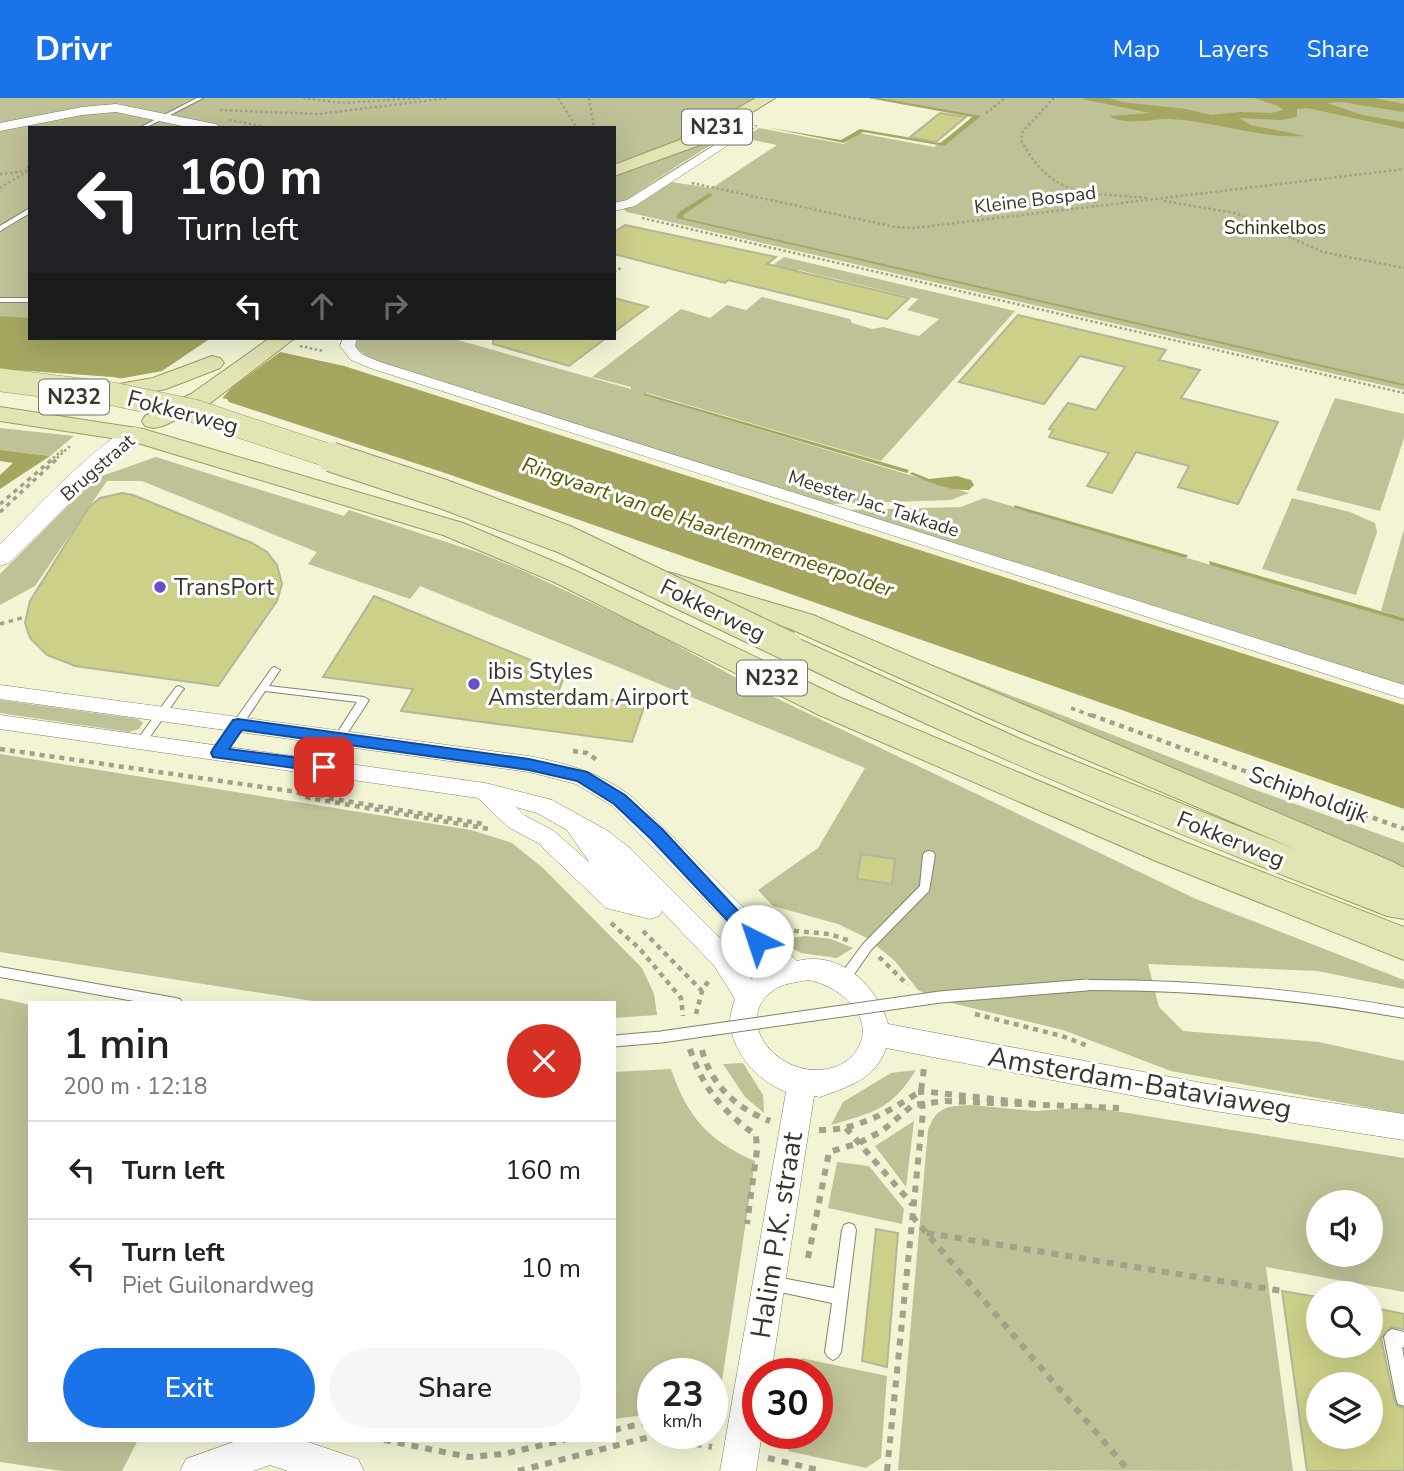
<!DOCTYPE html>
<html lang="en">
<head>
<meta charset="utf-8">
<style>
  body { margin:0; font-family:"Nunito Sans",sans-serif; background:#f6f6f6; color:#222; height:100vh; display:flex; flex-direction:column; font-size:26px; white-space:nowrap }
  * { box-sizing:border-box; margin:0 }
  p { font-size:23px; color:#767676 }
  .icon { flex:none; width:38px; height:38px; fill:none; stroke:currentColor; stroke-width:2; stroke-linecap:round; stroke-linejoin:round }
  .map { position:relative; flex:1; overflow:hidden }
  .panel { position:absolute; left:28px; top:903px; width:588px; height:441px; display:flex; flex-direction:column; background:#fff; border-radius:0px; box-shadow:0 7px 28px #0002 }
  .panel>* { flex:none }
  .banner { position:absolute; left:28px; top:28px; width:588px; height:214px; border-radius:0px; box-shadow:0 7px 28px #0002; background:#202124; color:#fff; overflow:hidden }
  .tools { position:absolute; left:1306px; top:1092px; display:grid; gap:14px }
  .tools a { display:grid; place-items:center; width:77px; height:77px; border-radius:50%; background:#fff; box-shadow:0 7px 28px #0002; font-size:35px }
  .speed { position:absolute; left:637px; top:1260px; display:flex; gap:14px; font-size:35px; font-weight:700; text-align:center }
  .speed>* { display:grid; place-content:center; width:91px; height:91px; border-radius:50%; background:#fff; box-shadow:0 7px 28px #0002; line-height:1 }
  .speed small { font-size:18px; font-weight:400 }
  .speed .limit { border:10px solid #d22; background:#fff; color:#111 }
  .pin { position:absolute; display:grid; place-items:center; width:60px; height:60px; color:#fff; margin:-30px; border-radius:14px; box-shadow:0 4px 10px #0006 }
  .me { position:absolute; width:77px; margin:-38px; rotate:319deg; stroke-linejoin:round; filter:drop-shadow(0 0 5px #0008) }
  .turn { display:flex; align-items:center; gap:24px; height:147px; padding:0 35px; font-size:32px }
  .turn .icon { width:91px; height:91px; stroke-width:2.5 }
  .turn b { display:block; font-size:49px; line-height:60px }
  .lanes { display:flex; align-items:center; height:66px; padding:0 35px; background:#0003; justify-content:center; gap:35px; direction:ltr }
  .lanes .off { opacity:.35 }
  .round { display:grid; place-items:center; flex:none; width:74px; height:74px; border-radius:37px; background:#f6f6f6 }
  .head { display:flex; align-items:center; justify-content:space-between; height:119px; padding:0 35px }
  h1 { font-size:42px; font-weight:600; line-height:52px }
  .action { display:flex; gap:14px; margin-top:auto; padding:14px 35px }
  .action a { flex:1; height:80px; border-radius:42px; background:#1a73e8; color:#fff; font-size:28px; font-weight:600; line-height:80px; text-align:center }
  .action a+a { background:#f6f6f6; color:#222 }
  ul { padding:0; list-style:none }
  li { display:flex; align-items:center; gap:21px; height:98px; padding:0 35px; border-top:2px solid #e0e0e0 }
  li div { flex:1 }
  li b { display:block; font-size:26px }
  li em { font-style:normal }
  header { display:flex; align-items:center; gap:42px; box-sizing:border-box; height:98px; padding:0 35px; background:#1a73e8; color:#fff }
  header strong { font-size:33px }
  nav { display:flex; gap:38px; margin-inline-start:auto; font-size:24px }
  .map>svg:first-child { display:block }
</style>
</head>
<body>
<header>
<strong>Drivr</strong>
<nav><a>Map</a><a>Layers</a><a>Share</a></nav>
</header>
<div class="map">
<svg width="1404" height="1373" viewBox="0 0 1404 1373">
  <rect width="100%" height="100%" fill="#f2f4d4"/>
  <path fill="#bfc196" fill-rule="evenodd" d="M 0,0 L 762,0 L 681,48 L 614,67 L 614,30 L 30,30 L 30,240 L 0,255 Z
    M 880,0 L 1404,0 L 1404,292 L 627,114 L 622,110 L 671,84 L 712,90 L 777,47 L 743,40 L 759,30 L 844,46 L 859,35 L 934,49 L 975,19 Z
    M 746,27 L 751,28 L 624,104 L 614,105 L 614,77 L 733,33 L 634,95 Z
    M 784,159 L 1015,213 L 881,363 L 647,295 L 643,296 L 969,395 L 951,402 L 829,406 L 371,262 L 356,250 L 355,242 L 359,240 L 451,240 L 631,291 L 631,289 L 592,279 L 681,211 L 710,220 L 727,207 L 746,212 L 762,199 L 850,221 L 852,225 L 872,231 L 883,229 L 919,238 L 939,221 L 907,212 L 918,201 L 799,172 L 791,178 L 766,172 Z
    M 1335,300 L 1404,316 L 1404,340 L 1380,413 L 1296,392 Z
    M 0,330 L 74,338 L 50,358 L 0,352 Z
    M 156,359 L 344,418 L 349,412 L 480,455 L 526,474 L 651,533 L 755,590 L 1196,801 L 1404,882 L 1404,891 L 1318,873 L 1148,866 L 1159,909 L 1183,933 L 1319,944 L 1404,963 L 1404,1016 L 1171,973 L 1063,932 L 935,901 L 918,892 L 895,863 L 867,840 L 838,826 L 773,808 L 758,792 L 818,750 L 865,670 L 420,488 L 410,501 L 308,466 L 317,454 L 142,383 L 107,383 L 35,488 L 0,507 L 0,476 L 96,380 Z
    M 984,400 L 1404,524 L 1404,589 L 847,412 L 961,409 Z
    M 1292,400 L 1350,414 L 1375,425 L 1377,434 L 1356,497 L 1262,471 Z
    M 1404,431 L 1404,520 L 1381,513 Z
    M 889,550 L 1239,686 L 1404,745 L 1404,778 Z
    M 0,602 L 138,621 L 143,625 L 139,631 L 129,634 L 0,615 Z
    M 0,656 L 471,732 L 512,745 L 544,771 L 642,870 L 654,896 L 657,917 L 614,920 L 614,905 L 325,905 L 0,854 Z
    M 805,838 L 831,841 L 853,850 L 837,860 L 801,855 L 777,842 Z
    M 0,900 L 30,907 L 30,1342 L 138,1342 L 122,1373 L 62,1373 L 0,1364 Z
    M 743,965 L 763,997 L 764,1015 L 745,999 L 723,966 Z
    M 671,971 C 687,1018 708,1043 755,1063 L 716,1323 L 712,1322 L 712,1276 L 653,1276 L 653,1316 L 614,1321 L 614,974 Z
    M 916,972 C 891,1012 874,1014 831,1027 L 843,1004 L 891,975 Z
    M 971,1007 L 1035,1013 L 1091,1009 L 1404,1060 L 1404,1194 L 1266,1169 L 1293,1373 L 898,1372 L 928,1032 C 937,1008 948,1008 971,1007 ZM 1370,1104 L 1370,1157 L 1318,1157 L 1318,1104 Z
    M 914,1023 L 906,1089 L 875,1048 Z
    M 837,1064 L 869,1068 L 904,1111 L 902,1126 L 828,1110 Z
    M 801,1260 L 887,1278 L 881,1360 L 866,1370 L 788,1353 L 791,1335 L 817,1335 L 817,1276 L 799,1276 Z"/>
  <path fill="#a5a761" d="M 868,0 L 880,0 L 981,18 L 944,48 L 863,34 L 844,45 L 765,29 L 841,42 L 860,31 L 941,45 L 972,19 Z
    M 1086,0 L 1109,0 L 1122,4 L 1186,11 L 1211,17 L 1239,14 L 1271,15 L 1283,12 L 1278,8 L 1254,0 L 1373,0 L 1404,6 L 1404,14 L 1341,4 L 1327,5 L 1362,17 L 1404,24 L 1404,31 L 1307,10 L 1297,11 L 1297,19 L 1282,22 L 1239,20 L 1251,27 L 1305,38 C 1260,41 1215,23 1169,21 C 1152,21 1124,28 1110,18 L 1150,15 L 1082,1 Z
    M 709,95 L 713,97 L 683,117 L 684,120 L 1404,286 L 1404,288 L 676,120 L 678,115 Z
    M 0,218 L 30,220 L 30,240 L 217,240 L 344,268 L 1404,607 L 1404,711 L 448,376 L 229,304 L 227,301 L 113,279 L 0,271 Z
    M 644,295 L 909,372 L 907,375 L 644,297 Z
    M 0,352 L 50,358 L 0,391 L 0,377 L 13,365 L 0,363 Z
    M 912,374 L 929,381 L 957,378 L 971,382 L 974,387 L 969,392 C 950,393 928,384 910,376 Z
    M 1014,407 L 1187,457 L 1188,458 L 1185,460 L 1015,410 Z
    M 1209,463 L 1404,520 L 1404,524 L 1210,467 Z"/>
  <path fill="#f2f4d4" d="M 211,240 L 237,240 L 286,250 L 232,289 L 219,304 L 113,282 L 162,273 Z"/>
  <path fill="#cdd088" stroke="#b5b698" stroke-width="2" fill-rule="evenodd" d="M 940,15 L 966,19 L 936,44 L 910,39 Z
    M 625,127 L 776,159 L 767,166 L 909,200 L 887,221 L 728,182 L 725,185 L 614,156 L 614,134 Z
    M 614,200 L 648,209 L 614,234 Z
    M 1018,217 L 1166,252 L 1159,262 L 1200,272 L 1181,300 L 1278,324 L 1238,406 L 1178,389 L 1189,368 L 1136,354 L 1112,395 L 1087,388 L 1109,355 L 1049,339 L 1053,332 L 1049,331 L 1068,305 L 1096,312 L 1125,269 L 1080,258 L 1044,306 L 959,284 Z
    M 493,240 L 606,240 L 569,268 L 493,246 Z
    M 122,395 L 133,397 L 252,445 L 267,454 L 277,467 L 282,486 L 277,503 L 218,588 L 75,568 L 47,557 L 30,540 L 25,525 L 30,503 L 89,409 L 100,400 Z
    M 374,498 L 565,576 L 558,595 L 645,606 L 632,644 L 401,613 L 413,591 L 323,579 Z
    M 861,756 L 895,761 L 892,786 L 857,781 Z
    M 876,1131 L 898,1135 L 887,1269 L 862,1263 Z
    M 1282,1193 L 1318,1199 L 1318,1248 L 1370,1248 L 1370,1209 L 1404,1216 L 1404,1231 L 1391,1229 L 1381,1240 L 1394,1301 L 1397,1308 L 1404,1310 L 1404,1373 L 1307,1373 ZM 1318,1286 L 1370,1286 L 1370,1339 L 1318,1339 Z"/>
  <g fill="none" stroke-linecap="round" stroke-linejoin="round">
    <g stroke="#828467" stroke-width="2">
      <path id="lane" d="M 197,0 L 203,0 L 145,30 L 139,30 Z
        M 30,110 L 30,115 L 0,133 L 0,128 Z
        M 0,200 L 30,200 L 30,204 L 0,204 Z
        M 275,569 L 280,572 L 269,588 L 364,599 L 369,602 L 343,642 L 339,644 L 334,640 L 357,604 L 265,593 L 222,658 L 214,658 L 213,655 L 214,652 L 272,570 Z
        M 179,588 L 184,591 L 182,593 L 145,646 L 137,646 L 136,644 L 137,642 L 176,589 Z
        M 929,753 L 933,754 L 935,757 L 929,793 L 871,852 L 848,885 L 844,886 L 840,885 L 838,881 L 840,877 L 863,846 L 920,788 L 923,757 L 925,754 Z
        M 0,869 L 176,900 L 180,901 L 182,905 L 145,905 L 0,879 Z
        M 1087,882 C 1194,882 1299,891 1404,910 L 1404,920 C 1299,901 1194,892 1087,892 L 1083,891 L 1081,887 L 1083,883 Z
        M 849,1125 L 854,1127 L 856,1132 L 841,1254 L 838,1259 L 833,1262 L 828,1259 L 825,1254 L 832,1205 L 771,1192 L 766,1190 L 764,1185 L 766,1180 L 771,1178 L 834,1190 L 842,1132 L 844,1127 Z
        M 1392,1231 L 1404,1234 L 1404,1250 L 1402,1249 L 1404,1261 L 1404,1308 L 1398,1306 L 1396,1300 L 1384,1239 L 1387,1234 Z"/>
    </g>
    <g stroke="#828467" stroke-width="1">
      <path id="street" d="M 748,26 L 757,28 L 635,108 L 614,113 L 614,105 L 627,102 Z
        M 343,240 L 357,240 L 355,248 L 361,256 L 380,264 L 1404,587 L 1404,601 L 370,270 L 351,262 L 340,248 Z
        M 0,587 L 529,658 C 570,666 604,676 636,702 L 797,863 C 841,852 877,888 888,926 L 1208,986 L 1404,1016 L 1404,1042 L 1208,1012 L 886,950 C 875,982 849,988 820,999 L 814,998 L 771,1276 L 758,1276 L 758,1335 L 762,1335 L 756,1373 L 720,1373 L 786,994 C 758,983 732,955 730,923 C 730,917 733,908 735,901 L 715,869 L 662,813 L 659,818 L 650,821 L 606,810 L 538,745 L 508,729 L 478,700 L 0,631 L 0,617 L 485,685 L 552,702 L 608,733 L 631,751 L 733,853 L 751,881 L 761,873 L 770,869 L 611,707 L 576,686 L 529,674 L 0,601 ZM 516,709 L 537,715 L 567,732 L 590,765 L 554,733 L 524,717 ZM 808,882 C 838,887 879,919 856,953 C 851,961 843,966 835,969 C 781,987 726,920 777,890 C 785,885 799,884 808,882 Z
        M 239,1342 L 302,1342 L 358,1361 L 364,1373 L 288,1373 L 270,1367 L 253,1373 L 180,1373 L 186,1361 Z"/>
    </g>
    <g stroke="#828467" stroke-width="1">
      <path id="secondary" d="M 116,6 L 215,26 L 222,30 L 192,30 L 116,14 L 82,17 L 0,33 L 0,25 L 82,9 Z
        M 134,329 L 142,331 L 145,336 L 142,341 L 105,370 L 9,465 L 0,468 L 0,446 C 27,420 103,337 134,329 Z"/>
    </g>
    <g stroke="#9a9c64" stroke-width="2">
      <path id="primary" d="M 756,0 L 775,0 L 697,48 L 614,78 L 614,67 L 685,40 Z
        M 270,240 L 295,240 L 209,306 L 163,328 L 154,330 L 145,328 L 142,323 L 145,318 L 191,296 Z
        M 212,258 L 220,260 L 224,265 L 220,270 L 166,291 L 95,304 L 86,302 L 83,297 L 86,292 L 153,280 Z
        M 0,309 L 143,331 L 463,425 L 574,472 L 841,600 L 1182,743 L 1404,829 L 1404,862 L 1156,763 L 817,616 L 554,484 L 443,437 L 131,343 L 0,323 Z
        M 668,474 L 813,517 L 1393,764 L 1404,770 L 1404,821 L 1387,818 C 1180,738 976,653 777,555 L 772,548 L 777,541 L 788,538 L 799,541 L 1027,644 L 1300,753 L 989,620 L 791,531 L 658,489 L 653,483 L 658,477 Z"/>
    </g>
    <path stroke="#a0a28a" stroke-width="2.5" stroke-dasharray="2.5 2.5" stroke-linecap="butt" d="M 303,0 L 342,5 L 420,0
      M 558,0 L 577,30
      M 589,0 L 594,30
      M 1054,0 L 1023,33 L 1021,42 C 1053,102 1087,94 1148,100
      M 220,12 L 318,16 L 449,0
      M 986,15 L 1005,0
      M 229,22 L 271,30
      M 0,76 L 27,73
      M 692,85 L 895,129 L 914,130 L 1404,71
      M 0,90 L 28,73 L 28,66
      M 1093,94 L 1097,100 L 1093,109
      M 1164,103 L 1235,115 L 1323,154 L 1404,170
      M 642,120 L 1404,295
      M 614,174 L 621,170
      M 300,248 L 323,253
      M 53,360 L 63,352
      M 57,360 L 71,347"/>
    <path stroke="#a0a28a" stroke-width="3.5" stroke-dasharray="4.5 4.5" stroke-linecap="butt" d="M 0,406 L 55,359
      M 0,414 L 59,359
      M 0,526 L 25,519
      M 1071,610 L 1095,619"/>
    <path stroke="#a0a28a" stroke-width="4.5" stroke-dasharray="5 5" stroke-linecap="butt" d="M 1091,617 L 1404,731
      M 0,651 L 297,694 L 309,700 L 489,731
      M 573,653 L 587,655 L 597,662
      M 301,689 L 328,700 L 484,726
      M 611,825 L 639,850 L 681,900 L 683,918
      M 784,832 L 830,836 L 850,843
      M 643,833 L 702,893
      M 879,859 L 908,887
      M 696,916 L 702,893 L 709,882
      M 975,916 L 1062,938 L 1088,948"/>
    <path stroke="#a0a28a" stroke-width="6" stroke-dasharray="7 7" stroke-linecap="butt" d="M 690,951 C 702,989 723,1014 756,1037 L 757,1052 L 747,1126
      M 702,952 C 711,987 737,1011 770,1023
      M 846,1030 L 912,1106
      M 819,1032 C 858,1033 889,1013 921,993 L 924,970
      M 912,1118 L 1129,1373
      M 927,1135 L 1282,1193
      M 808,1160 L 829,1054 L 859,1045 L 882,1033 L 913,1007 L 945,1003 L 1119,1010
      M 614,1332 L 653,1323
      M 384,1342 L 469,1359 L 503,1356 L 565,1342
      M 768,1360 L 822,1373
      M 518,1373 L 653,1338 L 712,1349
      M 887,1373 L 923,1014 L 921,993 L 1038,1006"/>
    <use href="#lane" fill="#fff" fill-rule="evenodd"/>
    <use href="#street" fill="#fff" fill-rule="evenodd"/>
    <use href="#secondary" fill="#fff" fill-rule="evenodd"/>
    <use href="#primary" fill="#e3e4b4" fill-rule="evenodd"/>
    <g stroke="#828467" stroke-width="13" stroke-linecap="butt">
      <path id="lane-bridge" d="M 614,943 L 661,939 L 940,899 L 1087,887"/>
    </g>
    <g stroke="#9a9c64" stroke-width="24" stroke-linecap="butt">
      <path id="primary-bridge-far1" d="M 0,282 L 113,296 L 194,313 L 336,360"/>
    </g>
    <g stroke="#9a9c64" stroke-width="31" stroke-linecap="butt">
      <path id="primary-bridge" d="M 331,359 L 443,396 L 564,441 L 788,548"/>
    </g>
    <use href="#lane-bridge" stroke="#fff" stroke-width="11"/>
    <use href="#primary-bridge-far1" stroke="#e3e4b4" stroke-width="23"/>
    <use href="#primary-bridge" stroke="#e3e4b4" stroke-width="29"/>
  </g>
  <path fill="#1a73e8" stroke="#114b97" stroke-width="2" d="M 238,621 L 529,661 L 587,674 L 625,697 L 663,732 L 766,843 L 763,848 L 757,850 L 751,848 L 651,741 L 614,706 L 577,683 L 529,672 L 242,632 L 229,651 L 324,663 L 332,669 L 324,674 L 213,659 L 211,655 L 213,651 L 233,622 Z"/>
  <g fill="#6c4fc8" stroke="#fff" stroke-width="2.5">
    <circle cx="160" cy="489" r="7"/>
    <circle cx="474" cy="586" r="7"/>
  </g>
  <g text-anchor="middle" stroke-width="6" stroke-linejoin="round" paint-order="stroke">
    <g font-size="19" fill="#37382b" stroke="#fff">
      <text transform="translate(1035 101) rotate(-7)" y="7">Kleine Bospad</text>
      <text transform="translate(97 369) rotate(-41)" y="7">Brugstraat</text>
      <text transform="translate(874 405) rotate(18)" y="7">Meester Jac. Takkade</text>
    </g>
    <g font-size="19" fill="#2b2c0c" stroke="#fff">
      <text x="1275" y="136">Schinkelbos</text>
    </g>
    <g fill="#fff" stroke="#73746b" stroke-width="2">
      <rect x="682" y="11.5" width="70" height="35" rx="5"/>
      <rect x="39" y="281.5" width="70" height="35" rx="5"/>
      <rect x="737" y="562.5" width="70" height="35" rx="5"/>
    </g>
    <g font-size="21" font-weight="bold" fill="#37382b">
      <text x="717" y="36">N231</text>
      <text x="74" y="306">N232</text>
      <text x="772" y="587">N232</text>
    </g>
    <g font-size="21" font-style="italic" fill="#595900" stroke="#fff">
      <text transform="translate(708 429) rotate(19)" y="7">Ringvaart van de Haarlemmermeerpolder</text>
    </g>
    <g font-size="23" fill="#37382b" stroke="#fff">
      <text transform="translate(183 314) rotate(15)" y="8">Fokkerweg</text>
      <text transform="translate(713 512) rotate(26)" y="8">Fokkerweg</text>
      <text transform="translate(1309 696) rotate(20)" y="8">Schipholdijk</text>
      <text transform="translate(1231 741) rotate(22)" y="8">Fokkerweg</text>
    </g>
    <g font-size="23" fill="#37382b" stroke="#fff" text-anchor="start">
      <text x="174" y="497">TransPort</text>
      <text x="488" y="581">ibis Styles<tspan x="488" dy="26">Amsterdam Airport</tspan></text>
    </g>
    <g font-size="28" fill="#37382b" stroke="#fff">
      <text transform="translate(1140 984) rotate(10)" y="10">Amsterdam-Bataviaweg</text>
      <text transform="translate(776 1137) rotate(-81)" y="10">Halim P.K. straat</text>
    </g>
  </g>
</svg>
<div class="tools">
<a><svg class="icon" aria-label="sound" viewBox="0 0 24 24"><path d="M4 9h4l5-4v14l-5-4H4zM17 9q2 3 0 6"/></svg></a>
<a><svg class="icon" aria-label="search" viewBox="0 0 24 24"><circle cx="10" cy="10" r="6"/><path d="M15 15l6 6"/></svg></a>
<a><svg class="icon" aria-label="layers" viewBox="0 0 24 24"><path d="M12 4l9 5-9 5-9-5zM3 14l9 5 9-5"/></svg></a>
</div>
<div class="speed"><div>23<small>km/h</small></div><div class="limit">30</div></div>
<div class="pin" style="left:324px;top:669px;background:#d93025"><svg class="icon" aria-label="arrive" viewBox="0 0 24 24"><path d="M6 21V4h12l-3 4 3 4H6"/></svg></div>
<svg class="me" style="left:757px;top:843px" viewBox="-20 -20 40 40"><circle r="19" fill="#fff"/><path d="M0-13L10 11 0 6-10 11z" fill="#1a73e8"/></svg>
<div class="banner">
<div class="turn"><svg class="icon" aria-label="left" viewBox="0 0 24 24"><path d="M17 20v-9H6M10 6l-5 5 5 5"/></svg><div><b>160 m</b>Turn left</div></div>
<div class="lanes"><svg class="icon" aria-label="left" viewBox="0 0 24 24"><path d="M17 20v-9H6M10 6l-5 5 5 5"/></svg><svg class="icon off" aria-label="ahead" viewBox="0 0 24 24"><path d="M12 20V5M6 11l6-6 6 6"/></svg><svg class="icon off" aria-label="right" viewBox="0 0 24 24"><path d="M7 20v-9h11M14 6l5 5-5 5"/></svg></div>
</div>
<section class="panel">
<div class="head"><div><h1>1 min</h1><p>200 m · 12:18</p></div><a class="round" style="background:#d93025;color:#fff"><svg class="icon" aria-label="close" viewBox="0 0 24 24"><path d="M6 6l12 12M18 6L6 18"/></svg></a></div>
<ul>
<li><svg class="icon" aria-label="left" viewBox="0 0 24 24"><path d="M17 20v-9H6M10 6l-5 5 5 5"/></svg><div><b>Turn left</b></div><em>160 m</em></li>
<li><svg class="icon" aria-label="left" viewBox="0 0 24 24"><path d="M17 20v-9H6M10 6l-5 5 5 5"/></svg><div><b>Turn left</b><p>Piet Guilonardweg</p></div><em>10 m</em></li>
</ul>
<div class="action"><a>Exit</a><a>Share</a></div>
</section>
</div>
</body>
</html>
